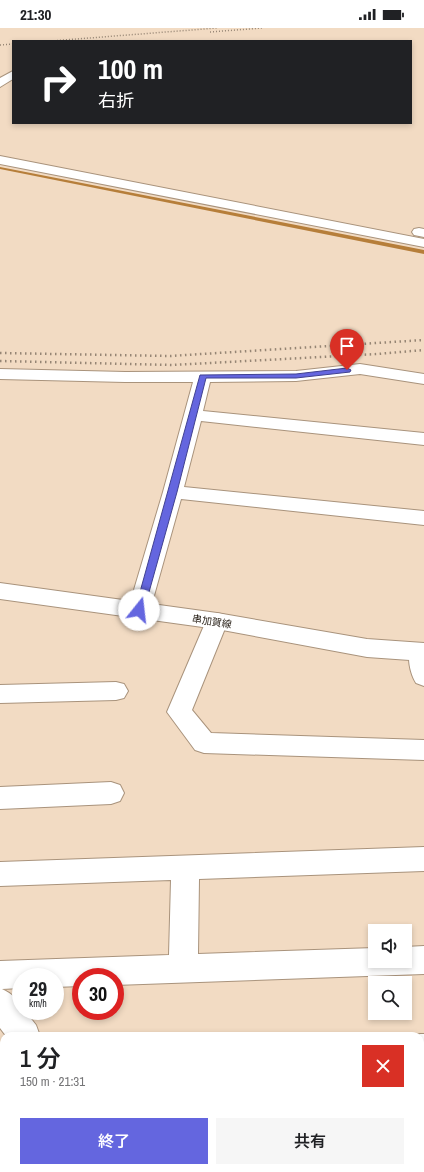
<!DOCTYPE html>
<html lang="ja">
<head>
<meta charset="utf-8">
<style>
  body { margin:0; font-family:"Archivo Narrow","Noto Sans JP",sans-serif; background:#f6f6f6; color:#202124; height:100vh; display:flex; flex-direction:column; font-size:15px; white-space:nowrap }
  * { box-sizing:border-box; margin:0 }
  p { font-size:13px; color:#757577 }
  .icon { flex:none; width:22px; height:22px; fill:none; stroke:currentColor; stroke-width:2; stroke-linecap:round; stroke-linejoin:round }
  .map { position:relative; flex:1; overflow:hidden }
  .drawer { position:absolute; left:0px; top:1004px; width:424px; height:140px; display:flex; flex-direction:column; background:#fff; border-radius:12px 12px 0 0; box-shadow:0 2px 6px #0003 }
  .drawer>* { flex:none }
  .guide { position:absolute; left:12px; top:12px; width:400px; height:84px; border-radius:0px; box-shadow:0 2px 6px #0003; background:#202124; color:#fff; overflow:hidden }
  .tools { position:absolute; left:368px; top:896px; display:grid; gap:8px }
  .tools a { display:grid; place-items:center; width:44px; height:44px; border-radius:0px; background:#fff; box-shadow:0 2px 6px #0003; font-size:20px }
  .speed { position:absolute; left:12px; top:940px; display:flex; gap:8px; font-size:20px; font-weight:700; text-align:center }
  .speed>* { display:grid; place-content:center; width:52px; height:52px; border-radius:50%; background:#fff; box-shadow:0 2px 6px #0003; line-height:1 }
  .speed small { font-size:10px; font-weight:400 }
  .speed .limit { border:6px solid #d22; background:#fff; color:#111 }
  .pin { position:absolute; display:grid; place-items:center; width:34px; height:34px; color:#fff; margin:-41px -17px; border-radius:50% 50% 50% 0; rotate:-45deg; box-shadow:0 0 4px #0007 }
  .pin .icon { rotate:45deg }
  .me { position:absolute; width:44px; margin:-22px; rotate:16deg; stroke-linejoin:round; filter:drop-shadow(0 0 3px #0008) }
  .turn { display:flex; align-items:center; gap:14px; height:84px; padding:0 20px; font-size:18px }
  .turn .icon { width:52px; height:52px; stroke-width:2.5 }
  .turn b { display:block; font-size:28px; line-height:34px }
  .round { display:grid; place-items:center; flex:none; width:42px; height:42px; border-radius:0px; background:#f6f6f6 }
  .head { display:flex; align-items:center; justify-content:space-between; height:68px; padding:0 20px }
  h1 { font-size:24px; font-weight:600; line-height:30px }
  .primary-button { display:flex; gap:8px; margin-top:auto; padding:8px 20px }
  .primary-button a { flex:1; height:46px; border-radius:0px; background:#6466df; color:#fff; font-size:16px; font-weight:600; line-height:46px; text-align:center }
  .primary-button a+a { background:#f6f6f6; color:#202124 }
  .status { display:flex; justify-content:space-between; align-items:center; height:28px; padding:0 20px; background:#fff; direction:ltr }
  .status svg { height:11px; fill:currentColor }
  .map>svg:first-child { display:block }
</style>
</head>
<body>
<div class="status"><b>21:30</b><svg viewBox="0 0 49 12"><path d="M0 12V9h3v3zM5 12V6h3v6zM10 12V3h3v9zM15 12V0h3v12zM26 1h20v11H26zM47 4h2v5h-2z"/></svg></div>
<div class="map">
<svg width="424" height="1144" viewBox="0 0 424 1144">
  <rect width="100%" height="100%" fill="#f2dbc3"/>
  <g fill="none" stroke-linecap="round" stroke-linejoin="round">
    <path fill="#b67e3a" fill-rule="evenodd" d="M 0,139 L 424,222 L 424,226 L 0,141 Z"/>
    <g stroke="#a9937c" stroke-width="2">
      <path id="minor" d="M 13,43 L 13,51 L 0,59 L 0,50 Z
        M 419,200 L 424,201 L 424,209 L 414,207 L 412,204 L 414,201 Z
        M 360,336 L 424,346 L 424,356 L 360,346 L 296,353 L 210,354 L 203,383 L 424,405 L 424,417 L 201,393 L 184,459 L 424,483 L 424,497 L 181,471 L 150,582 L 147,588 L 139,590 L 131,588 L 128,582 L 163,464 L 193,354 L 125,354 L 0,351 L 0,341 L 125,344 L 296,343 Z
        M 217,585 L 225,587 L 228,593 L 192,682 L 211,705 L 424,712 L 424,732 L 204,725 L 195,722 L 167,684 L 206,593 L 209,587 Z
        M 420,615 L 424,617 L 424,658 L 416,655 C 410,645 406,628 412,618 Z
        M 116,654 L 124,656 L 128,663 L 124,670 L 116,672 L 0,675 L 0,657 Z
        M 111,754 L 120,757 L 124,765 L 120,773 L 111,776 L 0,781 L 0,759 Z
        M 424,819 L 424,843 L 199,851 L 198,926 L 375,920 L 375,933 L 405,933 L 405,919 L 424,918 L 424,946 L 115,957 L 115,949 L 81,949 L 81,958 L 55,959 L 55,949 L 21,949 L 21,960 L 2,961 C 11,965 21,973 21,983 L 25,983 L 36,997 L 40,1008 L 6,1008 L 0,1000 L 0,933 L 169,927 L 171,852 L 0,858 L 0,834 Z
        M 420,1006 L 424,1006 L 424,1036 L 420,1036 L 420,1008 L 414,1008 Z
        M 420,1101 L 424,1101 L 424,1133 L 420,1133 Z
        M 92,1140 L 131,1140 L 133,1144 L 94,1144 Z"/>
    </g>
    <g stroke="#a9937c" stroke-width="2">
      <path id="tertiary" d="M 0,128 L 424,211 L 424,219 L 0,136 Z"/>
    </g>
    <g stroke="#a9937c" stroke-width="2">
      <path id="secondary" d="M 0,555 L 217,585 L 367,611 L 424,615 L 424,633 L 367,629 L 217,601 L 0,571 Z"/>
    </g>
    <use href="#minor" fill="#fff" fill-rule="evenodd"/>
    <use href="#tertiary" fill="#fff" fill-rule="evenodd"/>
    <use href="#secondary" fill="#fff" fill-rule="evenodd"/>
    <path stroke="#958574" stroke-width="1.5" stroke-dasharray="1 2" stroke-linecap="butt" d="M 210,4 L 262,0
      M 51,13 L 217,0
      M 0,17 L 13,16"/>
    <path stroke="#958574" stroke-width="2.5" stroke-dasharray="1.5 3.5" stroke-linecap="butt" d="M 0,325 L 170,328 L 424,312
      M 0,333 L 172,337 L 377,326 L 424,322"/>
  </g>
  <path fill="#6466df" stroke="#414291" d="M 347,340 L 351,342 L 350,344 L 296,350 L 206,350 L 177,464 L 144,582 L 143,584 L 136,584 L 135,582 L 200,347 L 296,346 Z"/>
  <g text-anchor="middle" stroke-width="4" stroke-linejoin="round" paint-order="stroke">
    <g font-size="10" fill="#251d14" stroke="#fff">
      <text transform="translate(212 593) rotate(9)" y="4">串加賀線</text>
    </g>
  </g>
</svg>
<div class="tools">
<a><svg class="icon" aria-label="sound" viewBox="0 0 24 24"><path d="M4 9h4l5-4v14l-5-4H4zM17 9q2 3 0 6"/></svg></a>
<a><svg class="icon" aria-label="search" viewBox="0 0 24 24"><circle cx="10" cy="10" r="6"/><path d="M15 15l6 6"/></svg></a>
</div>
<div class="speed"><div>29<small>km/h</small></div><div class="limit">30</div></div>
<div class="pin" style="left:347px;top:342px;background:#d93025"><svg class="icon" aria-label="arrive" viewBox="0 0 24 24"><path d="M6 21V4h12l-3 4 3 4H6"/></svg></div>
<svg class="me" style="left:139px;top:582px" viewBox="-20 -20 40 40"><circle r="19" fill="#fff"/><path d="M0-13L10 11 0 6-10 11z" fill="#6466df"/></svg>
<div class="guide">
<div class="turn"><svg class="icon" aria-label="right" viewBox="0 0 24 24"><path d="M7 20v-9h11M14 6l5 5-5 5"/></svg><div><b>100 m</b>右折</div></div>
</div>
<section class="drawer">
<div class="head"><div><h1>1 分</h1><p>150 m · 21:31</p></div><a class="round" style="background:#d93025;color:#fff"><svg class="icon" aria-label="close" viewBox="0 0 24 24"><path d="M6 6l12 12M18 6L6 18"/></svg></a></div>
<div class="primary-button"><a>終了</a><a>共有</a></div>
</section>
</div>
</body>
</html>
